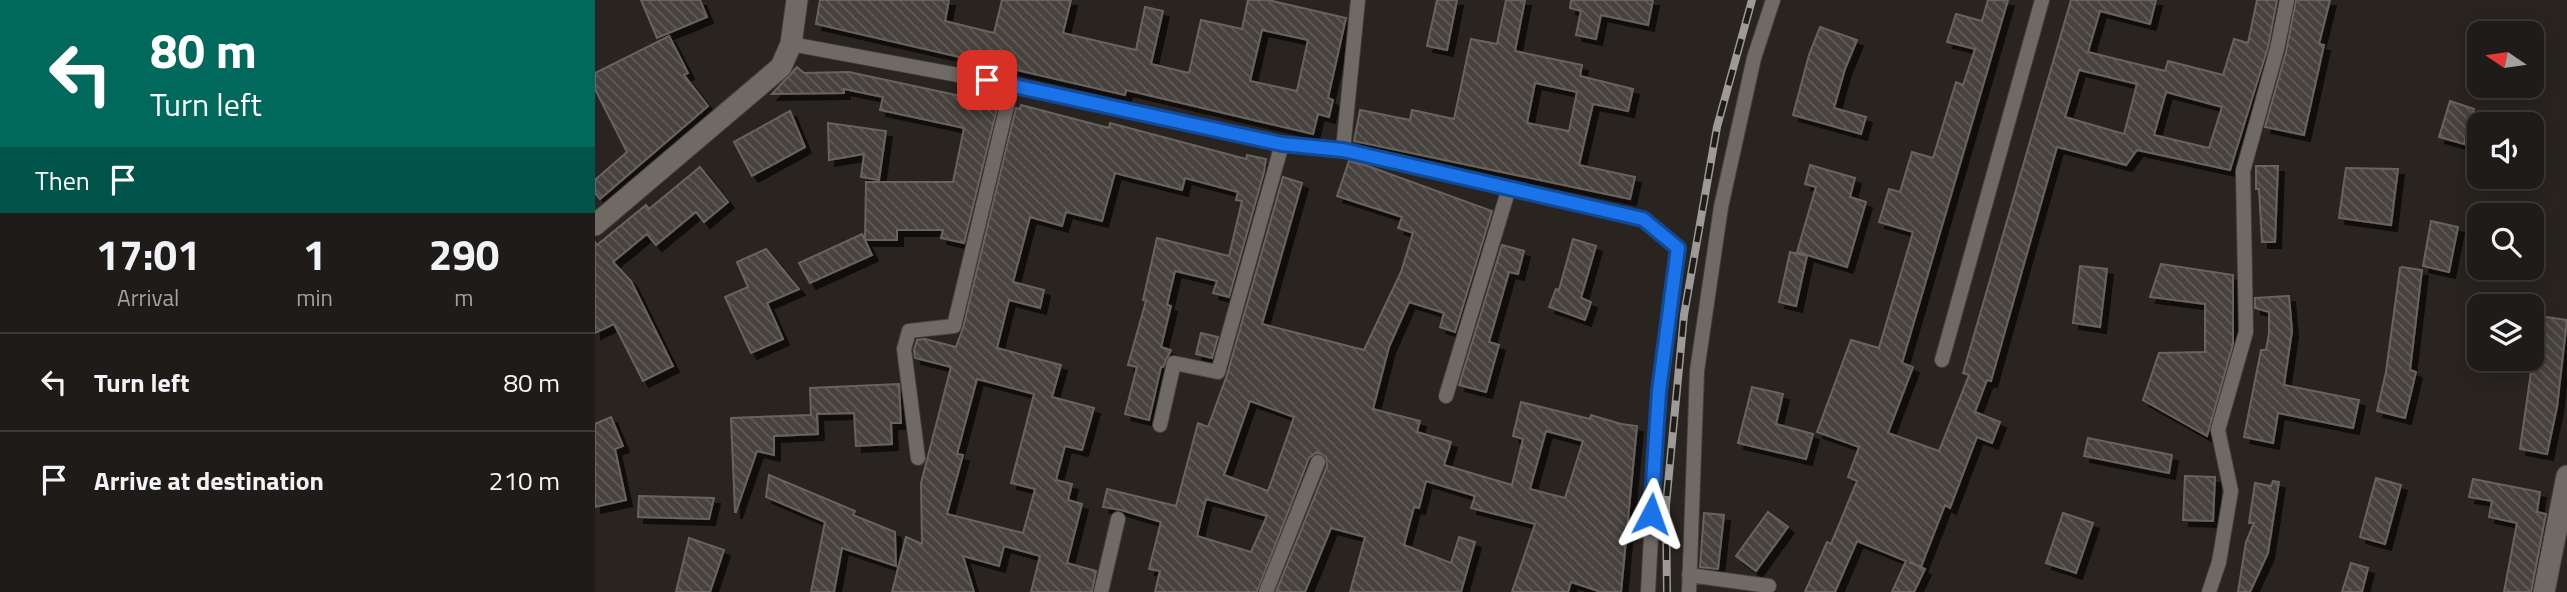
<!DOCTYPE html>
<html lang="en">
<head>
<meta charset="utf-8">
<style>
  body { margin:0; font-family:"Titillium Web",sans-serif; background:#272421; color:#f1f3f6; height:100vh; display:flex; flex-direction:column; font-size:26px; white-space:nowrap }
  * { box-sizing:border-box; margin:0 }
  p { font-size:23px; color:#a1a1a2 }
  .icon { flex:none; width:38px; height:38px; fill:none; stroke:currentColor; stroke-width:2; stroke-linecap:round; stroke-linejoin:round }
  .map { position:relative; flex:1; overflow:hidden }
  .details { display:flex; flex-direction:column; background:#1f1b18; width:595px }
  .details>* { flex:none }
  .banner { background:#00695c; color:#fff; overflow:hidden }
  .needle { width:46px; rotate:283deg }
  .buttons { position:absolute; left:1872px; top:21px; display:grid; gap:14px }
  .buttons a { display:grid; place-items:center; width:77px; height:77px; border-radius:14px; background:#1f1b18; box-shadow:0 4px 18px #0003,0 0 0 2px #3c3937; font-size:35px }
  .pin { position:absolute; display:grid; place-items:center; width:60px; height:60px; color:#fff; margin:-30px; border-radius:14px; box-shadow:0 4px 10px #0006 }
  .me { position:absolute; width:77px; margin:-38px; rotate:4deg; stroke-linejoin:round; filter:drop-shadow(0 0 5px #0008) }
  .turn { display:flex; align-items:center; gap:24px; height:147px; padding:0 35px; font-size:32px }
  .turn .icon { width:91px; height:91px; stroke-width:2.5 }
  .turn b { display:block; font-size:49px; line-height:60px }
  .then { display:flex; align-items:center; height:66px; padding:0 35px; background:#0003; gap:14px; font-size:26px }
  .eta { display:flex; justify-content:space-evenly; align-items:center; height:119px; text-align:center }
  .eta b { font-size:42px; font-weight:700; line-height:49px }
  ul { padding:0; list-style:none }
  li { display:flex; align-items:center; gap:21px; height:98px; padding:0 35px; border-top:2px solid #3c3937 }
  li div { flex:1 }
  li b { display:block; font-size:26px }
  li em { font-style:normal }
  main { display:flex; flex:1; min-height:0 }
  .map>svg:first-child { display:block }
</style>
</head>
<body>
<main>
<section class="details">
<div class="banner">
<div class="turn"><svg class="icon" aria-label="left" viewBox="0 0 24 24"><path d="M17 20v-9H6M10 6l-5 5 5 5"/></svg><div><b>80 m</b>Turn left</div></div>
<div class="then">Then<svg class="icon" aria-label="arrive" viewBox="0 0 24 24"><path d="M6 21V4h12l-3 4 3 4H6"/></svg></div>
</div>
<div class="eta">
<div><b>17:01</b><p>Arrival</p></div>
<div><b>1</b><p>min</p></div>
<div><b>290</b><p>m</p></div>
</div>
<ul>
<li><svg class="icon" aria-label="left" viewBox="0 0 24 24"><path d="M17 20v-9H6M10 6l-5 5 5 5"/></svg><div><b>Turn left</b></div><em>80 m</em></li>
<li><svg class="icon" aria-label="arrive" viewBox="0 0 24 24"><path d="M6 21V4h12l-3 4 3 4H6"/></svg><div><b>Arrive at destination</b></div><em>210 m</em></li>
</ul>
</section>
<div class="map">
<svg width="1972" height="592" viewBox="0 0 1972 592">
  <defs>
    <pattern id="building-back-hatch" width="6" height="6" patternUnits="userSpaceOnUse" patternTransform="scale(1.75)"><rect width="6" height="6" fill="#47423d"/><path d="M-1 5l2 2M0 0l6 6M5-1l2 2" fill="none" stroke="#615c58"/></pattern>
    <filter id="shadow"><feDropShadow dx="6" dy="6" stdDeviation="0" flood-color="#0009"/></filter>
  </defs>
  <rect width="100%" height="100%" fill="#292420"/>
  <path fill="url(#building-back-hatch)" stroke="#68635e" stroke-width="2" fill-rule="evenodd" filter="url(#shadow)" d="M 46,0 L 105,0 L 112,17 L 62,38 Z
    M 225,0 L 354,0 L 350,21 L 399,33 L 407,0 L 476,0 L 468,33 L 541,50 L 550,7 L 568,11 L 556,64 L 594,73 L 606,20 L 647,29 L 653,0 L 673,0 L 751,18 L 733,98 L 738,100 L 734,117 L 723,114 L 718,134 L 531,90 L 530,95 L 221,24 ZM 667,30 L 713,40 L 702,91 L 655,81 Z
    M 842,0 L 862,0 L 852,50 L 832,46 Z
    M 911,0 L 930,0 L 920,51 L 987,65 L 985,76 L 1038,89 L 1033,111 L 998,104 L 984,165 L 1040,177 L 1035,199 L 759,141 L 765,110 L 815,120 L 817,110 L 859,119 L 876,39 L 902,44 ZM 940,83 L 982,92 L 974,131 L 932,123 Z
    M 976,0 L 1058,0 L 1053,25 L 1006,15 L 1001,39 L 981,35 L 986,11 L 975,8 Z
    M 1393,0 L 1413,0 L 1307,363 L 1318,367 L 1293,433 L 1344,451 L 1374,375 L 1368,373 L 1476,0 L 1561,0 L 1555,24 L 1505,11 L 1493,52 L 1570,71 L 1573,61 L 1628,75 L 1639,39 L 1653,43 L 1662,0 L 1682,0 L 1673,47 L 1635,170 L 1542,150 L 1531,165 L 1462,147 L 1396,381 L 1392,380 L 1380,412 L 1405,422 L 1397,443 L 1382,437 L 1355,508 L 1350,505 L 1326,567 L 1314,562 L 1330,569 L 1319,592 L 1297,592 L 1311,561 L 1262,541 L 1240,592 L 1210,592 L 1232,542 L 1236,544 L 1262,481 L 1253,477 L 1264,447 L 1222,432 L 1256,340 L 1284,348 L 1318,232 L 1284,222 L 1294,189 L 1305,192 L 1317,152 L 1338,158 L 1361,82 L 1368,85 L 1380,49 L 1352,42 L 1361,14 L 1387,21 ZM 1484,70 L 1542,84 L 1529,134 L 1470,117 ZM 1571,92 L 1627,107 L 1614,148 L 1559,135 Z
    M 1701,0 L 1735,0 L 1724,44 L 1729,45 L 1709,135 L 1670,127 L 1691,52 Z
    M 1225,27 L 1262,40 L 1250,69 L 1239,108 L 1271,117 L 1266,134 L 1198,115 L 1214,55 Z
    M 74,36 L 93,73 L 89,75 L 113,106 L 5,199 L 0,193 L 0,180 L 32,152 L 0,89 L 0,73 Z
    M 202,67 L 209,73 L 254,72 L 403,104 L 369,243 L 346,238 L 348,230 L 302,230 L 302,240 L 270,240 L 271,182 L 358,182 L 369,128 L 285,110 L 288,97 L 249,89 L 249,93 L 177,94 Z
    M 1855,101 L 1879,109 L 1869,144 L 1844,137 Z
    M 426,105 L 514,128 L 515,123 L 651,159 L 652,155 L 671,159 L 669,172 L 634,297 L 618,293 L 622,281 L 580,271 L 572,305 L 576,306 L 566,347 L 576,350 L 568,367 L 566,367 L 554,420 L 530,414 L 542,367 L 533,365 L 551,301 L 548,300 L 562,238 L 634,256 L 647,201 L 641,200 L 643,192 L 590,178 L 587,190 L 520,173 L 507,221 L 471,212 L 467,226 L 435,217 L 418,282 L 449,290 L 445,308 L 414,300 L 402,348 L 466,365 L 457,397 L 499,408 L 487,450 L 470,446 L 461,480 L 477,484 L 473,500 L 487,504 L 472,563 L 501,571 L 497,592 L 436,592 L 445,556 L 409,546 L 404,566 L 368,556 L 379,592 L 297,592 L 311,537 L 327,544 L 326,483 L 356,367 L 320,358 L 319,350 L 322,340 L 330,339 L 361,347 L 368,328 L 421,108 L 425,109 ZM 382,379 L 439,394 L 416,483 L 440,489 L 428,533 L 352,514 L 368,455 L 362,454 Z
    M 195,111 L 210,147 L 157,176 L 139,142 Z
    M 233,123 L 291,131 L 284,180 L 266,177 L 269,154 L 234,160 Z
    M 754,161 L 770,165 L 897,211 L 860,332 L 845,327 L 849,313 L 814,302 L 794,347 L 778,409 L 825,421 L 822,432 L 856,442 L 849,465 L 917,485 L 926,447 L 928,448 L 926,447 L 928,439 L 918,436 L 926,402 L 995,419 L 996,415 L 1026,424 L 1042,426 L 1026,592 L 1006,592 L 976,582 L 973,592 L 917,592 L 940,524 L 876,508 L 880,496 L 831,481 L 824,508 L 819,507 L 809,545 L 856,563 L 864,537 L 880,542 L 866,592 L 755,592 L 770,537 L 736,528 L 710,592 L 681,592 L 732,466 L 731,457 L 722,452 L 714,458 L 662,592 L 560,592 L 565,571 L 554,569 L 566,522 L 526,510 L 508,507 L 512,489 L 581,506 L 603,423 L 613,427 L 632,375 L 688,177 L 707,183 L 667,324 L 769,350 L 806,272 L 818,233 L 803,228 L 807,217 L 742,196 ZM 655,401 L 699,417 L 673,491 L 629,475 ZM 951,431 L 988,441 L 970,498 L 935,489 ZM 611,499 L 672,516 L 656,552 L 602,536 Z
    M 1215,165 L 1260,178 L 1255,197 L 1271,202 L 1252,267 L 1202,252 L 1221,187 L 1210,184 Z
    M 1661,166 L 1683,166 L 1680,242 L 1667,242 L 1664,189 L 1661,189 Z
    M 105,167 L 133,202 L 109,222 L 101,212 L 61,245 L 52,234 L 18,262 L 36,281 L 78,366 L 48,381 L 19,324 L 0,333 L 0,242 L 2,245 L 51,205 L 54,209 Z
    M 1751,168 L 1803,169 L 1796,225 L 1744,218 Z
    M 1836,221 L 1863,227 L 1854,272 L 1828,266 Z
    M 267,234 L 277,255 L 215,283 L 204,263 Z
    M 978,239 L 1001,246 L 986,298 L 996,302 L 990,320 L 954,307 L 961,289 L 964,290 Z
    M 907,245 L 929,251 L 923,274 L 914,272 L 894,342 L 904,345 L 891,392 L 864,385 Z
    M 171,249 L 204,289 L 172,303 L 188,339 L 156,353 L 130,297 L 153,287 L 142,262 Z
    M 1195,252 L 1212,256 L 1201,306 L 1184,302 Z
    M 1566,264 L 1638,275 L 1638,344 L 1612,436 L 1548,400 L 1564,353 L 1610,352 L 1610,304 L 1555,297 Z
    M 1485,266 L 1512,269 L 1505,327 L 1478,323 Z
    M 1807,267 L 1827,270 L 1815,370 L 1821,372 L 1810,418 L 1782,411 L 1791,372 L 1805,268 Z
    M 1694,296 L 1697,331 L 1689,385 L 1764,400 L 1758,428 L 1683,413 L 1678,443 L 1649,437 L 1666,350 L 1671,350 L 1674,334 L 1674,312 L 1660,308 L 1660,298 Z
    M 1944,316 L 1972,320 L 1962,407 L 1952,454 L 1925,449 Z
    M 606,333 L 623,337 L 617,358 L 601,354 Z
    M 304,384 L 306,423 L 296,423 L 297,444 L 261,446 L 259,413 L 222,414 L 223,434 L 179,436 L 179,455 L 162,451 L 141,512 L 140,512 L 136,418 L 216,415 L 215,388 Z
    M 1157,387 L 1188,394 L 1181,424 L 1218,434 L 1211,459 L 1143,443 Z
    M 16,417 L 28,446 L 20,449 L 31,500 L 0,507 L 0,424 Z
    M 1493,438 L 1577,455 L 1574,473 L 1489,456 Z
    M 174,475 L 260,511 L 258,515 L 300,532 L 301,566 L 247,548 L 239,592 L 216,592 L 230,522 L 171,497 Z
    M 1590,476 L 1620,477 L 1618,521 L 1588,520 Z
    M 1781,478 L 1806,485 L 1790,544 L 1765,537 Z
    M 1878,479 L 1945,492 L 1942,512 L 1951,514 L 1936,592 L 1909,592 L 1922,523 L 1894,517 L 1897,501 L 1874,497 Z
    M 1678,481 L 1684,482 L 1673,553 L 1655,592 L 1643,592 L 1651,542 L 1659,523 L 1654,523 L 1660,483 L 1676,486 Z
    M 44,496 L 119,498 L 114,519 L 43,517 Z
    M 1173,512 L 1193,527 L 1161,571 L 1141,556 Z
    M 1109,513 L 1129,515 L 1123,569 L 1105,567 Z
    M 1468,513 L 1498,523 L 1481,573 L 1451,563 Z
    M 94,538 L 129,550 L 115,592 L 81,592 Z
    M 1756,563 L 1773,568 L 1767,592 L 1747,592 Z"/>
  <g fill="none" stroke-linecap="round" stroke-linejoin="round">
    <g stroke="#44413d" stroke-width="16">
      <path id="lane" d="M 196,44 L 417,85 L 687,144 L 748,150 L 763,0
        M 748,150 L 1048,219 L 1083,248 L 1064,391 L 1053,592
        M 1347,360 L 1447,0
        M 851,396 L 914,188
        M 565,425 L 579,363 L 623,372 L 687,144
        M 323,458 L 309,349 L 314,331 L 359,326 L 417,85
        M 1094,575 L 1174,586
        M 506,592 L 523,519
        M 671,592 L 723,462
        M 1094,592 L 1102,371 L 1126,207 L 1159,58 L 1178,0
        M 1614,592 L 1624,562 L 1636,491 L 1623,430 L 1651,332 L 1648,171 L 1682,49 L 1692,0"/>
    </g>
    <g stroke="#44413d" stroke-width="23">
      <path id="street" d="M 0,225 L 186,67 L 196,44 L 202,0
        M 1949,592 L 1972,476"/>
    </g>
    <use href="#lane" stroke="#706a65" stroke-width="14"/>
    <use href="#street" stroke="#706a65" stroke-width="21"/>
    <g stroke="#9d9a97" stroke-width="8">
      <path id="rail" d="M 1072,592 L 1071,505 L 1089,315 L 1122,127 L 1157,0"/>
    </g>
    <use href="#rail" stroke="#1f1b17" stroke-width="5" stroke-dasharray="16" stroke-linecap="butt"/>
  </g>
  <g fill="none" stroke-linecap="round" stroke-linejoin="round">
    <g stroke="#114b97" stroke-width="18">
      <path id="route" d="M 392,80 L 687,144 L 748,150 L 1048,219 L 1083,248 L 1064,391 L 1056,514"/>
    </g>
    <use href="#route" stroke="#1a73e8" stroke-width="12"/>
  </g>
</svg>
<div class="buttons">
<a><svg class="needle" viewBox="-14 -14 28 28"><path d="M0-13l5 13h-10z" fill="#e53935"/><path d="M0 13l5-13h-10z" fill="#a1a1a2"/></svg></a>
<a><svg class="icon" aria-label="sound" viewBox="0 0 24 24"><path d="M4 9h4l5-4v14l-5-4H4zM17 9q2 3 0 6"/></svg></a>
<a><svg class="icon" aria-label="search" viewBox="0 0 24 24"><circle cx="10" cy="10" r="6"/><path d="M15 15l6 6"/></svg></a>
<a><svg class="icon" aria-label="layers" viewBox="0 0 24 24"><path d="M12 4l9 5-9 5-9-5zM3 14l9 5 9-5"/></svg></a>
</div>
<div class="pin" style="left:392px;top:80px;background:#d93025"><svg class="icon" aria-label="arrive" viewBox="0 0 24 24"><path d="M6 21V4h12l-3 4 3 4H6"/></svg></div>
<svg class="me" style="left:1056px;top:514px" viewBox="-20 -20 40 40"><path d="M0-17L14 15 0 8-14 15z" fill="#1a73e8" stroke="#fff" stroke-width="4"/></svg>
</div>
</main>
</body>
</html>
